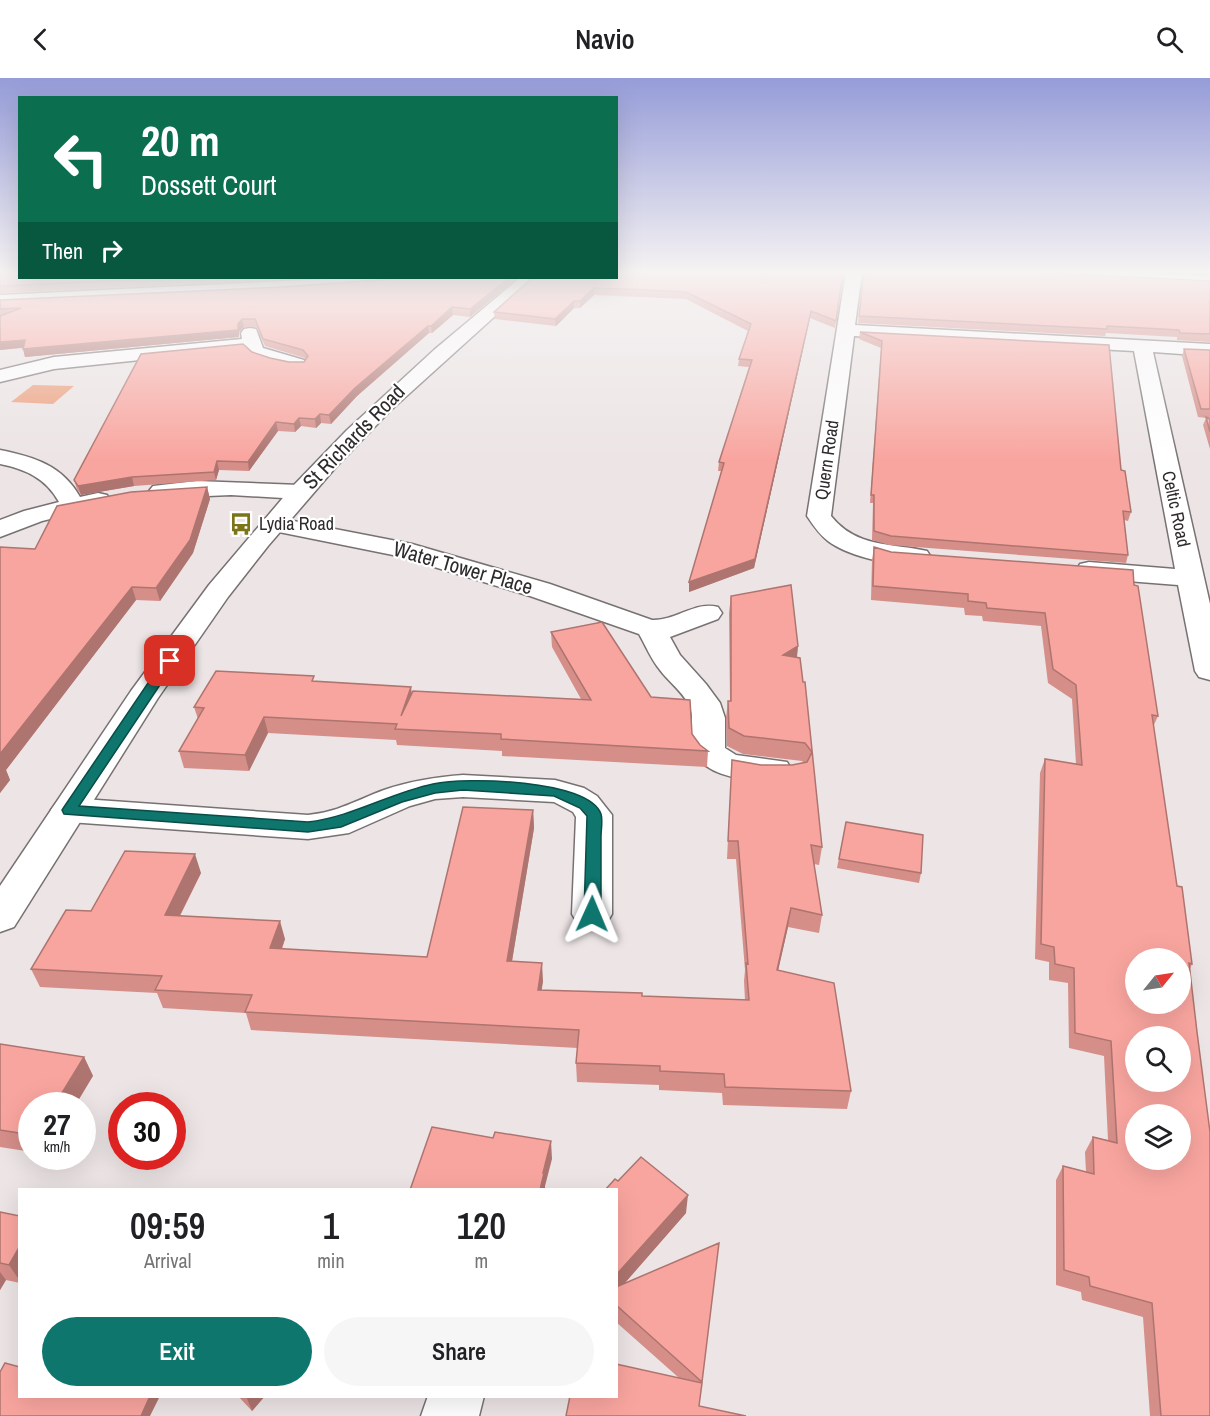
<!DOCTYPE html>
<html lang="en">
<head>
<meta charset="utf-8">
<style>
  body { margin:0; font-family:"Archivo Narrow",sans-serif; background:#f6f6f6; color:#202124; height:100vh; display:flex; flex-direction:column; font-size:22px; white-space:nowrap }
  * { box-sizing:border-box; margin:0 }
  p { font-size:20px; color:#757577 }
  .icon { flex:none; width:33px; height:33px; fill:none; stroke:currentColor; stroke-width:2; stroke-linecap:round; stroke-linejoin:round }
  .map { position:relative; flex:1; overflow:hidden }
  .details { position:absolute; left:18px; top:1110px; width:600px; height:210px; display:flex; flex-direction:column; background:#fff; border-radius:0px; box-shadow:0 6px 24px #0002 }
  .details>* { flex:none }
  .hud { position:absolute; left:18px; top:18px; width:600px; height:183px; border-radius:0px; box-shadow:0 6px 24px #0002; background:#0b6e4f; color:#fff; overflow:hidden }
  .needle { width:39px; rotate:60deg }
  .fabs { position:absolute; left:1125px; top:870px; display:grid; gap:12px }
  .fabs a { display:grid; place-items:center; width:66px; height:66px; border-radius:50%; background:#fff; box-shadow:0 6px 24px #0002; font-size:30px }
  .speed { position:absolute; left:18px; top:1014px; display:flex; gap:12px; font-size:30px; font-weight:700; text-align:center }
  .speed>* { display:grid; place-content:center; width:78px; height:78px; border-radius:50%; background:#fff; box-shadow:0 6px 24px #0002; line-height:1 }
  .speed small { font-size:15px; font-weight:400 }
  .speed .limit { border:9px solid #d22; background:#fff; color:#111 }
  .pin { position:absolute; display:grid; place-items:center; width:51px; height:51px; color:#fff; margin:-26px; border-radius:12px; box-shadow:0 3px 9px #0006 }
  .me { position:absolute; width:66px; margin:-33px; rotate:1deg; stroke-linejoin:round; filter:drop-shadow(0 0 4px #0008) }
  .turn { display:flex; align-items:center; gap:21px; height:126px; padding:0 24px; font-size:27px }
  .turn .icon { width:78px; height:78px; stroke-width:2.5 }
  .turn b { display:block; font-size:42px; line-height:51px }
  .then { display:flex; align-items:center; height:57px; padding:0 24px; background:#0003; gap:12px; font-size:22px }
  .eta { display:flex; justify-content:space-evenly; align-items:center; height:102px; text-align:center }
  .eta b { font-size:36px; font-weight:600; line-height:42px }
  .primary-button { display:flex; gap:12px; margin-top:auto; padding:12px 24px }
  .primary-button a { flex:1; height:69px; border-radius:36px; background:#0f766e; color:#fff; font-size:24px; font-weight:600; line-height:69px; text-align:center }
  .primary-button a+a { background:#f6f6f6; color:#202124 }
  header { display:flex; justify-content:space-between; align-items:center; height:78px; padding:0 24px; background:#fff; font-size:27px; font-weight:600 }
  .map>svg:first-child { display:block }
</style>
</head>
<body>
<header><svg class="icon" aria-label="back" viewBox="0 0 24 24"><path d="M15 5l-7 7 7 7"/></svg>Navio<svg class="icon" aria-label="search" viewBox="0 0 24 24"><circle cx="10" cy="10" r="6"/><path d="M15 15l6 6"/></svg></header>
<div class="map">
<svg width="1210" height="1338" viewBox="0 0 1210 1338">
  <rect width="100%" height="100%" fill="#ece4e5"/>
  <path fill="#ec9e7c" d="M 33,307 L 74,308 L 53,326 L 11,324 Z"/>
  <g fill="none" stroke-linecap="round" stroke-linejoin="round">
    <g stroke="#787172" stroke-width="3">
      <path id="minor" d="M 846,194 L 862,194 L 855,247 L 1210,266 L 1210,278 L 1153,274 L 1210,526 L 1210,602 L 1199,599 L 1195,593 L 1178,507 L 1089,500 L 1080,498 L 1076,492 L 1080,486 L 1089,484 L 1175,491 L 1134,273 L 854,258 L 831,438 C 856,470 892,465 927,473 L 931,479 L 927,485 C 901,491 849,479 828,463 C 819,456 813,447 807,438 Z
        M 347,200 L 416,200 L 408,205 L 283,214 L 0,227 L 0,217 Z
        M 250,250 L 256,251 L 263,270 L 304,282 L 307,286 L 304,290 C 291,293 251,283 245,271 L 54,291 L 0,304 L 0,292 L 54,279 L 242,261 L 241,255 L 244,251 Z
        M 0,372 C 34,379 62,387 80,419 L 98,415 L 107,417 L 110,422 L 107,427 L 42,443 L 0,459 L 0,442 L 24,433 L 59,424 C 46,400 25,391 0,386 Z
        M 196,403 L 300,407 L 308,409 L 312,414 L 308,419 L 300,421 L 231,417 L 161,420 L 153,418 L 149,413 L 153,408 Z
        M 273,439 L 412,466 L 550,506 L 652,542 C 676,543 695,523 718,529 L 722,535 L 718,541 L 670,559 L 680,577 L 706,606 L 720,625 L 725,640 L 725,670 L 736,677 L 787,684 L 792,692 L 787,700 C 760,707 699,701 691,667 C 688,653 696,641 689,627 C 682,613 669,604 660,592 C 651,581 646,568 639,556 L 530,518 L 398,478 L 264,451 L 261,446 L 264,441 Z
        M 463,697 L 555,702 L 584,710 L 597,718 L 612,737 L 612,836 L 606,846 L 592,851 L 578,846 L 572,836 L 576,739 L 573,734 L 554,724 L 463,719 L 435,721 L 410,728 L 349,755 L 308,761 L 69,744 L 57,740 L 51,732 L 57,724 L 69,720 L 308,737 C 338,734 357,722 384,712 C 410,703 436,699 463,697 Z
        M 428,1318 L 484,1318 L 479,1338 L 421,1338 Z"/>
    </g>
    <g stroke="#787172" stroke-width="3">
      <path id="tertiary" d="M 1021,194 L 1126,194 L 1210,198 L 1210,208 L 1029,199 Z
        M 520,200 L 537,200 L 390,333 L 336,389 L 268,468 L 228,519 L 158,620 L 14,849 L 0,854 L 0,808 L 131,613 L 209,507 L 293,408 L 347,352 L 434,272 Z"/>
    </g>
    <use href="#minor" fill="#fff" fill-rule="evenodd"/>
    <use href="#tertiary" fill="#fff" fill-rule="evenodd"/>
  </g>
  <path fill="#d68e89" d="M 0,194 L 20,200 L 311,200 L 0,215 Z
    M 844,194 L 835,250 L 810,240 L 754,490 L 689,514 L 722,393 L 718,393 L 719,384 L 749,289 L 738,288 L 739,281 L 748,253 L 686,221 L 594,217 L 580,230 L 574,230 L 556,248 L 495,241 L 494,234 L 532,200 Z
    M 864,194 L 1210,203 L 1210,264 L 1177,262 L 1177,259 L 1106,255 L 1105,258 L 858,245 Z
    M 1174,194 L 1210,194 L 1210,196 Z
    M 407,200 L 518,200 L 470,239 L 453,237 L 432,255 L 429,255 L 357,318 L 331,346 L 321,345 L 316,350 L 301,348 L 295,354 L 278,353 L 249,393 L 219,392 L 216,402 L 134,408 L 81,417 L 77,411 L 74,402 L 252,274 L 270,280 L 289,284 L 304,284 L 306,281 L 305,280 L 265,268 L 256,249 L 244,249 L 239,254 L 239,259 L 25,279 L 23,270 L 0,272 L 0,222 L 282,209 Z
    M 860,254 L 1109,267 L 1121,392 L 1131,434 L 1128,443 L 1124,442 L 1128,477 L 1126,485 L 889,467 L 872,462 L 873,425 L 870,425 L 881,270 L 859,261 Z
    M 1184,271 L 1210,272 L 1210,340 L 1206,340 L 1210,341 L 1210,371 L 1203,347 L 1206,340 L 1198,339 L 1182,278 Z
    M 207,409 L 210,421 L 193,475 L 160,523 L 136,522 L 6,692 L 10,702 L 0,715 L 35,471 Z
    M 874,469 L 891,474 L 1134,507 L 1158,638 L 1153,649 L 1177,808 L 1192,886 L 1190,891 L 1210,1338 L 1150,1338 L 1143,1239 L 1082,1222 L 1081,1214 L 1056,1207 L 1056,1102 L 1063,1088 L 1086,1094 L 1085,1074 L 1093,1059 L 1108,1062 L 1104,978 L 1069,970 L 1068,905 L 1049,902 L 1049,884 L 1035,881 L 1040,695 L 1045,681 L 1076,686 L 1072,621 L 1048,605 L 1041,548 L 983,543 L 982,538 L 965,537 L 964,530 L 871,522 L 872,482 Z
    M 731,518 L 798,568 L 797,580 L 803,604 L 822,769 L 819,787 L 814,786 L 822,837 L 819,855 L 788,849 L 778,892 L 851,1013 L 847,1031 L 723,1027 L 722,1015 L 659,1012 L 659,1007 L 577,1004 L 576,985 L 578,970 L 251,952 L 246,935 L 163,930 L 157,915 L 40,909 L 31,891 L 91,833 L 201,795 L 180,838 L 285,861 L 282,871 L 427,879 L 533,732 L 534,750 L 512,883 L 543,903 L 541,912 L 642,918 L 745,922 L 744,903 L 745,892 L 736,781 L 727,781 L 732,682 L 761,687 L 792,687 L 804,685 L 802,683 L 743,676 L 727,668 L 726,640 L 728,623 L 730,623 L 729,535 Z
    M 551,554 L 651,619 L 692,656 L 700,667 L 708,673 L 707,689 L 502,678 L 502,673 L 397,667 L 396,662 L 268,655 L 249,693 L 184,690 L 179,673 L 198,641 L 194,629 L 315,603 L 411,609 L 411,615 L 581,621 L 552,569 Z
    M 846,744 L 921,795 L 919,805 L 837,790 Z
    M 0,966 L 84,979 L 93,998 L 32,1028 L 32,1074 L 0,1069 Z
    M 618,1103 L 686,1135 L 624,1206 L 719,1165 L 699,1328 L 566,1338 L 678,1299 L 616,1244 L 616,1112 Z
    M 0,1134 L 20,1138 L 20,1205 L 6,1202 L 0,1212 Z
    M 238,1318 L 265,1318 L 252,1333 Z"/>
  <path fill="#ae746f" d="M 509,200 L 518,200 L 470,239 L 470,231 Z
    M 594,210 L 594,217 L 580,230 L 580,223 Z
    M 574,223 L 574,230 L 556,248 L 555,241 Z
    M 452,229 L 453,237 L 432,255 L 431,248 Z
    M 811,233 L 810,240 L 754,490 L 689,514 L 689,504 Z
    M 242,241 L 244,249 L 239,254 L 239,259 L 25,279 L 23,271 L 238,246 Z
    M 428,248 L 429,255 L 357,318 L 331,346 L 329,337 L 355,310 Z
    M 25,262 L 27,269 L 0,272 L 0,264 Z
    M 320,336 L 321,345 L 316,350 L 315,341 Z
    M 299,340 L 301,348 L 295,354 L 294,346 Z
    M 276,344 L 278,353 L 249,393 L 248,384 Z
    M 217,383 L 219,392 L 216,402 L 214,394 Z
    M 132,399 L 134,408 L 81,417 L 78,408 Z
    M 207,409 L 210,421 L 193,475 L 160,523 L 156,510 Z
    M 132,509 L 136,522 L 6,692 L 10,702 L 0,715 L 0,676 Z
    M 798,568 L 796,585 L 783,577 Z
    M 411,609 L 413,625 L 401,638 Z
    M 264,639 L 268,655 L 249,693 L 245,677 Z
    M 533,732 L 534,750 L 509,901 L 507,883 Z
    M 195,776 L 201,795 L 171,855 L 165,837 Z
    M 791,830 L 788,849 L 774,911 L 777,892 Z
    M 280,843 L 285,861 L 275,889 L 270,870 Z
    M 542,885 L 543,903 L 539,931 L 538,912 Z
    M 84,979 L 93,998 L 75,1028 L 54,1028 Z
    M 551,1063 L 552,1081 L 545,1108 L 545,1112 L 540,1112 L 543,1095 Z
    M 688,1117 L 686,1135 L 616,1215 L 616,1197 Z
    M 20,1168 L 20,1203 L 9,1187 Z
    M 0,1194 L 6,1202 L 0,1212 Z
    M 150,1318 L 160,1318 L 150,1338 L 141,1338 Z
    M 246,1318 L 265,1318 L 252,1333 Z"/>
  <path fill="#f9a59f" stroke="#ae746f" stroke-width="1.5" fill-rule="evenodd" d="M 0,194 L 20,194 L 20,200 L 170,200 L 0,208 Z
    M 616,194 L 843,194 L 836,243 L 811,233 L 755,481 L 689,504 L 724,385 L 719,384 L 752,282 L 739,281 L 751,246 L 686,214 L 625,211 L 594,210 L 580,223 L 574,223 L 555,241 L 494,234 L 532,200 L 616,200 Z
    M 864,194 L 1030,194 L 1210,203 L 1210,256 L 1180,255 L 1179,252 L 1107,248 L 1107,251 L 859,238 Z
    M 407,200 L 509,200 L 470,231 L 452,229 L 431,248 L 428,248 L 355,310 L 329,337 L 320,336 L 315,341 L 299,340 L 294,346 L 276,344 L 248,384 L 217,383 L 214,394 L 132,399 L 78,408 L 74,402 L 141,276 L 243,266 L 252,274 L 270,280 L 289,284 L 304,284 L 308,278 L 303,272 L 263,261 L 255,241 L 242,241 L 238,246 L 238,252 L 23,271 L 25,262 L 0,264 L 0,238 L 21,230 L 0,231 L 0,222 L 282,209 Z
    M 860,254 L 1109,267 L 1121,392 L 1125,393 L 1131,434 L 1123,433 L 1128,477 L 891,458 L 874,453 L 874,417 L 871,417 L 882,263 Z
    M 1184,271 L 1210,272 L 1210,331 L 1201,331 Z
    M 1206,339 L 1210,341 L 1210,354 Z
    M 207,409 L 190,462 L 156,510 L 132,509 L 0,676 L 0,469 L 35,471 L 57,428 L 131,414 Z
    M 874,469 L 891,474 L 1133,492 L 1134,507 L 1138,508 L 1158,638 L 1152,637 L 1177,808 L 1182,809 L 1192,886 L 1189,885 L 1197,954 L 1210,1054 L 1210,1338 L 1161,1338 L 1152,1225 L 1090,1208 L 1089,1199 L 1064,1192 L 1063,1088 L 1094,1096 L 1093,1059 L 1117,1065 L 1111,963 L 1075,955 L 1074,890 L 1055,886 L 1054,869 L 1041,866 L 1045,681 L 1082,687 L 1076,607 L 1053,591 L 1045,535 L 987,530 L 986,525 L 968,523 L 968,516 L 873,508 ZM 1136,880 L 1180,880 L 1180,926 L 1136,926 ZM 1136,958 L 1180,958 L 1180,1004 L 1136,1004 ZM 1136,1036 L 1180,1036 L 1180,1082 L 1136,1082 Z
    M 791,507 L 798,568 L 783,577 L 800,580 L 803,604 L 805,604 L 822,769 L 811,767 L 822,837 L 791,830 L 777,892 L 834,905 L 851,1013 L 725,1009 L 724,996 L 660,993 L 660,988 L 576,985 L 579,952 L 245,934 L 252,917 L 155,912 L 162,898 L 31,891 L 66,832 L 91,833 L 125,773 L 195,776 L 165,837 L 280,843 L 270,870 L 427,879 L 463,729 L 533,732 L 507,883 L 542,885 L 538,912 L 642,915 L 642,918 L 749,922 L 746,885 L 748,886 L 738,763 L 728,763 L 732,682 L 761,687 L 792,687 L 807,684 L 812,674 L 805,665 L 744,658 L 729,650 L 728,623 L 731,623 L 731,518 Z
    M 602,544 L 651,619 L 690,622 L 692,656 L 700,667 L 708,673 L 501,661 L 501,656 L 395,651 L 397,646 L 264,639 L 245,677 L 179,673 L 204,630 L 194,629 L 216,593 L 314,598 L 312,603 L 411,609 L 401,638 L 413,613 L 591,622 L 551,554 Z
    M 846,744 L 923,757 L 921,795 L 839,781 Z
    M 0,966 L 84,979 L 54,1028 L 32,1028 L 32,1057 L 0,1052 Z
    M 432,1049 L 493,1060 L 495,1054 L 551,1063 L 543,1095 L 544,1095 L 540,1112 L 410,1112 Z
    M 641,1079 L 688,1117 L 616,1197 L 616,1112 L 605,1112 L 615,1101 L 618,1103 Z
    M 0,1134 L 20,1138 L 20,1168 L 9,1187 L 0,1185 Z
    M 719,1165 L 702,1304 L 616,1227 L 616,1209 Z
    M 5,1285 L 20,1289 L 20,1318 L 150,1318 L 141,1338 L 0,1338 L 0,1294 Z
    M 616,1286 L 702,1305 L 699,1328 L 746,1338 L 566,1338 L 570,1318 L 616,1318 Z"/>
  <linearGradient id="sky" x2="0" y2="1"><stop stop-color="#959cd8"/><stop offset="0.51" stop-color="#f6f3f3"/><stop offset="1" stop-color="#f6f3f3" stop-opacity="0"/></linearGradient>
  <rect width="1210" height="381" fill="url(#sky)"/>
  <path fill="#0f766e" stroke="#0a4d48" stroke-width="1.5" d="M 170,579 L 176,583 L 79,728 L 308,744 C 352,739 390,715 433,706 C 465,699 588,701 601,736 C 603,742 601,752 601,759 C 601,785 601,811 601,836 L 598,841 L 587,841 L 584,836 L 587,738 L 580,730 L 554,718 L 463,712 L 435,715 L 402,724 L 341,749 L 308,754 L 64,736 L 62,732 L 64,729 L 165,580 Z"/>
  <defs>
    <g id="bus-bare" transform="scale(1.8)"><path d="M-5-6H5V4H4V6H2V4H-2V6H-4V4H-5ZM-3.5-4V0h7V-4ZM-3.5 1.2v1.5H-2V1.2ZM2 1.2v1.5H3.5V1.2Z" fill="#7b7518" stroke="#fff" stroke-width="2.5" paint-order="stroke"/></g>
  </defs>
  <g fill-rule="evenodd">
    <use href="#bus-bare" x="241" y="446"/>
  </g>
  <g text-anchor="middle" stroke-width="4.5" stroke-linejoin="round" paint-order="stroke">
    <g font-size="18" fill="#2e2b2c" stroke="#fff">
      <text transform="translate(827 382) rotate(-82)" y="6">Quern Road</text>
      <text transform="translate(1176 431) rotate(78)" y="6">Celtic Road</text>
    </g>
    <g font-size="18" fill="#2e2b2c" stroke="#fff" text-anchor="start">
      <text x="259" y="452">Lydia Road</text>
    </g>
    <g font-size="21" fill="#2e2b2c" stroke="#fff">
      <text transform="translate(354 359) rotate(-46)" y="7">St Richards Road</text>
      <text transform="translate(463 490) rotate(16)" y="7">Water Tower Place</text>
    </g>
  </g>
</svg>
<div class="fabs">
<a><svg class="needle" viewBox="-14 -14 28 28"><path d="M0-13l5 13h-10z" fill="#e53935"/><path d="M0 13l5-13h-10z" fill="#757577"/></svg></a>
<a><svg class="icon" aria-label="search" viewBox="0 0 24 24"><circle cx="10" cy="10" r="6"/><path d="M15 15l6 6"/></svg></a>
<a><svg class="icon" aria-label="layers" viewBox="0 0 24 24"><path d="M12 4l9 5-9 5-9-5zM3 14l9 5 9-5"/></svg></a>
</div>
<div class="speed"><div>27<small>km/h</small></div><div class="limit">30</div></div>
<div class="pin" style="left:170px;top:583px;background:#d93025"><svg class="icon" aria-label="arrive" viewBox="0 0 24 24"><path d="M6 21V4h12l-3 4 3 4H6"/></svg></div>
<svg class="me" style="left:592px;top:836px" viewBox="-20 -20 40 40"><path d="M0-17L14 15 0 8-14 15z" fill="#0f766e" stroke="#fff" stroke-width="4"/></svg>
<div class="hud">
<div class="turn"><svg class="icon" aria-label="left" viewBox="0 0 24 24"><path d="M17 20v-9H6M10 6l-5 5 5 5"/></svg><div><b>20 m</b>Dossett Court</div></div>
<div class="then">Then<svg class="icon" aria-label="right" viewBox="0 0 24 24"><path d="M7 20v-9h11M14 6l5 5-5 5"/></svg></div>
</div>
<section class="details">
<div class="eta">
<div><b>09:59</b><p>Arrival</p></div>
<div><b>1</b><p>min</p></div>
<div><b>120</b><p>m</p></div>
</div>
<div class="primary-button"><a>Exit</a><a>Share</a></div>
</section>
</div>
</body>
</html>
